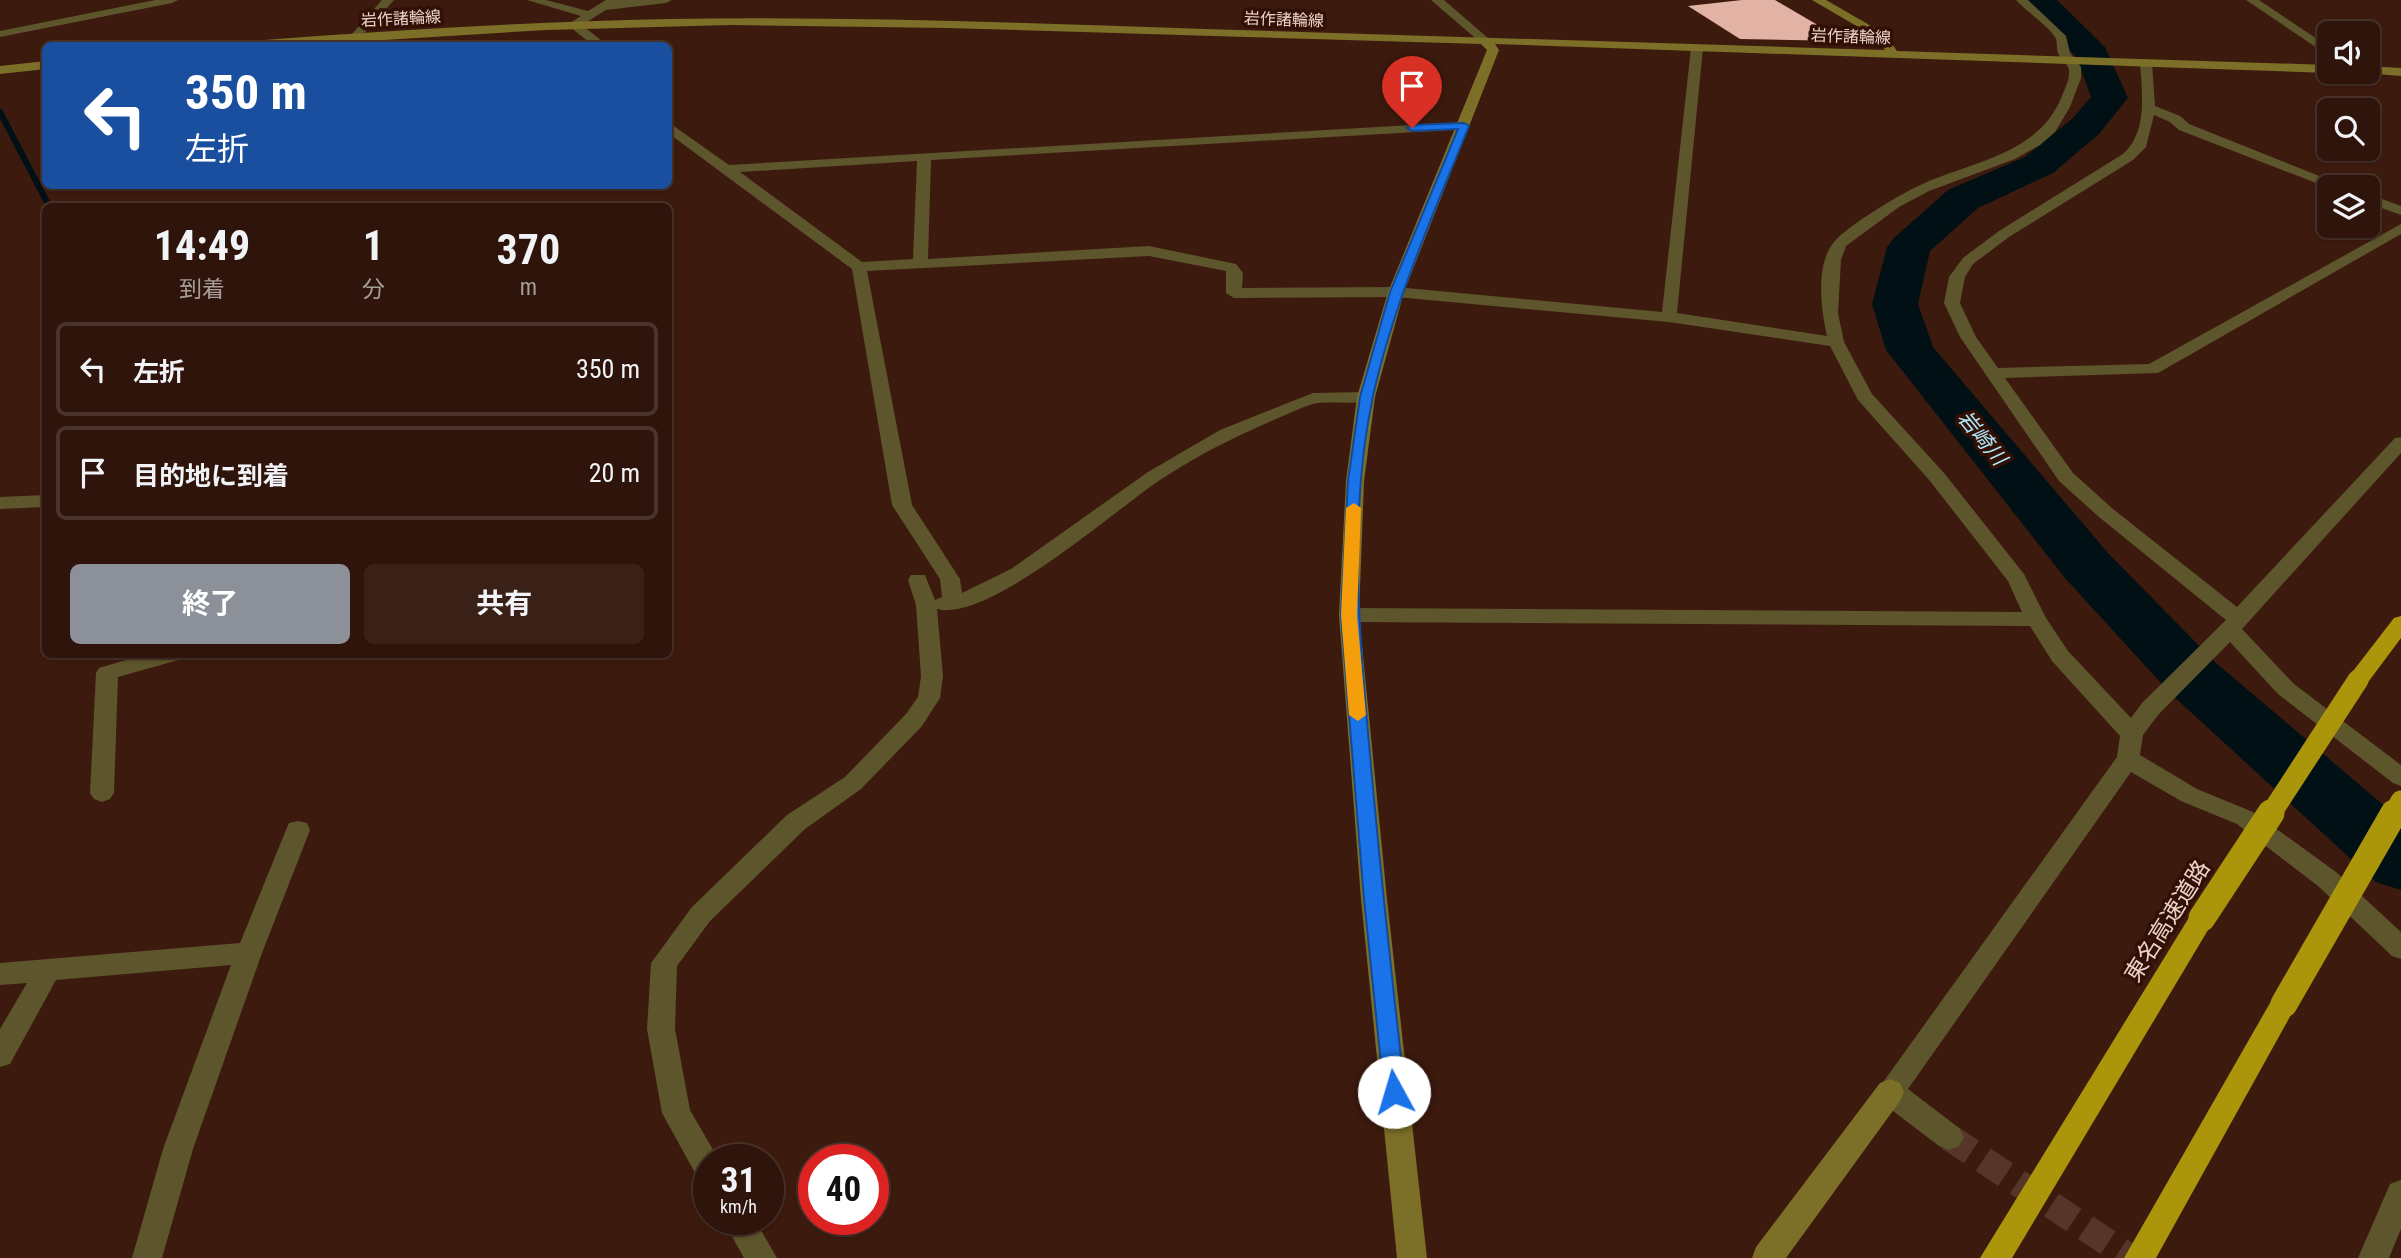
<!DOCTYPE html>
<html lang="ja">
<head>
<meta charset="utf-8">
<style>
  body { margin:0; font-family:"Roboto Condensed","Noto Sans JP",sans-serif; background:#3a2118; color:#f1f3f6; height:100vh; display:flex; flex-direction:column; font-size:26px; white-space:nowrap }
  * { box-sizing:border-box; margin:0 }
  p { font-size:23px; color:#a79e9c }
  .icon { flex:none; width:38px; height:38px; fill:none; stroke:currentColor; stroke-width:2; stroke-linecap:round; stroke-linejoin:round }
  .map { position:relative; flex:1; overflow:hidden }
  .panel { position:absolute; left:42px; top:203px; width:630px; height:455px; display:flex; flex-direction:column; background:#2e140a; border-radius:10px; box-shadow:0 2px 5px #0004,0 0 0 2px #49332b }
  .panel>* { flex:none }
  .banner { position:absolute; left:42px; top:42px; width:630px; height:147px; border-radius:10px; box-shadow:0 2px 5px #0004,0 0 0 2px #49332b; background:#1a4fa0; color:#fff; overflow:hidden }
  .tools { position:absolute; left:2317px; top:21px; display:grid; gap:14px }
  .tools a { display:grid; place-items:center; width:63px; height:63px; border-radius:10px; background:#2e140a; box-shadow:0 2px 5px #0004,0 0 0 2px #49332b; font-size:35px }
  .speed { position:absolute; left:693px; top:1144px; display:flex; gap:14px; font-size:35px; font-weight:700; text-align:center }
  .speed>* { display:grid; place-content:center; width:91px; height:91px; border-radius:50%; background:#2e140a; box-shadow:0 2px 5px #0004,0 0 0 2px #49332b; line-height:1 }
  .speed small { font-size:18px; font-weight:400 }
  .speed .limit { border:10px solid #d22; background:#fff; color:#111 }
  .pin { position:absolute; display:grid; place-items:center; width:60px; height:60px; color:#fff; margin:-72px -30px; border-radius:50% 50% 50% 0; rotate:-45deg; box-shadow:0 0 7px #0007 }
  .pin .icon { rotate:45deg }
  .me { position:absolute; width:77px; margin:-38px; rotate:354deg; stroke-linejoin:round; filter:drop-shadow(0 0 5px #0008) }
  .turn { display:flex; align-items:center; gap:24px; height:147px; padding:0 28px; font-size:32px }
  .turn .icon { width:91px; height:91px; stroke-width:2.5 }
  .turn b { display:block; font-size:49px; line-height:60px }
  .eta { display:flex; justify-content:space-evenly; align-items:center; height:119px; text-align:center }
  .eta b { font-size:42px; font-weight:700; line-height:49px }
  .cta { display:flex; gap:14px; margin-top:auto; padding:14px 28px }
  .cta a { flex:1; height:80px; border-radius:10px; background:#8c9099; color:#fff; font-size:28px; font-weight:700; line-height:80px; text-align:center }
  .cta a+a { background:#3a2118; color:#f1f3f6 }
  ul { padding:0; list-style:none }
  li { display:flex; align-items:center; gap:21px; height:94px; margin:0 14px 10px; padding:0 14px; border:4px solid #49332b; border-radius:10px }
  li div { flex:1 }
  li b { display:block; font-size:26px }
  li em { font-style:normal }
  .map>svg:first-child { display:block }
</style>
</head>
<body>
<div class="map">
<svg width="2401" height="1258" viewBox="0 0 2401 1258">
  <rect width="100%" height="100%" fill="#3d1a0e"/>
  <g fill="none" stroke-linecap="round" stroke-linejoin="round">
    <path stroke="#011015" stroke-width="6" d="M 0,112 L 49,206"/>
    <path fill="#011015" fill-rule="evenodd" d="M 2022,0 L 2057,0 L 2105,47 L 2128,98 L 2099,134 L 2053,173 L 1978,208 L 1930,251 L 1918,304 L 1933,347 L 2107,552 L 2215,662 L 2401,820 L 2401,890 L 2376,882 L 2171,694 L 2065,578 L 1886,350 L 1872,304 L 1887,247 L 1894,238 L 1948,190 L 2025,157 L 2073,118 L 2091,97 L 2077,58 Z"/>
  </g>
  <path fill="#e2b3a4" d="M 1742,0 L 1775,0 L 1845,41 L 1740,39 L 1688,6 Z"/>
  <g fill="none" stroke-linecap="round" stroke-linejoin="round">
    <path stroke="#57362a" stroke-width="27" stroke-dasharray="27 14" stroke-linecap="butt" d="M 1949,1137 L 2131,1258"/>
    <path fill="#5d552b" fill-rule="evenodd" d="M 155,0 L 178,0 L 172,3 L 0,37 L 0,31 Z
      M 382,0 L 394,0 L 360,38 L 352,38 L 352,34 Z
      M 527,0 L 546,0 L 588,11 L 606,0 L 672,0 L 666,3 L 606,10 L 582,25 L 608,46 L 594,46 L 570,27 L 570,23 L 581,16 Z
      M 1431,0 L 1444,0 L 1489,39 L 1489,43 L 1481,43 Z
      M 2016,0 L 2028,0 L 2066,36 L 2070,53 L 2081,67 L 2081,78 L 2070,107 L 2055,132 L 2040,145 L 2015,159 L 1929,191 L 1899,207 L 1846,246 L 1841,260 L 1838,313 L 1844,342 L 1872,394 L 1944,473 L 2024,574 L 2046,618 L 2068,651 L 2131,718 L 2142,703 L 2226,620 L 2099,517 L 2059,481 L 1960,337 L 1944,303 L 1949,277 L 1963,258 L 1999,231 L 2123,154 C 2148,132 2142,93 2140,63 L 2146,59 L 2152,63 L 2155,106 L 2180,116 L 2189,124 L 2347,187 L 2329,188 L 2179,130 L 2170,122 L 2154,115 L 2146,147 L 2133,160 L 2009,237 L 1973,264 L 1965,277 L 1960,303 L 1976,337 L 1998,368 L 2149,364 L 2401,224 L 2401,234 L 2158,373 L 2005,378 L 2073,473 L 2113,509 L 2237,607 L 2395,438 L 2401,437 L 2401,453 L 2242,629 L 2294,684 L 2401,765 L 2401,786 L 2393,783 L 2278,694 L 2230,642 L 2158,715 L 2143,735 L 2140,755 L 2197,789 L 2253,812 L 2336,872 L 2401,932 L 2401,959 L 2392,956 L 2318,886 L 2237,824 L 2181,801 L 2131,772 L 1908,1089 L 1959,1128 L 1964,1137 L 1959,1146 L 1949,1150 L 1939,1146 L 1880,1101 L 1876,1092 L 2117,757 L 2120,736 L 2052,661 L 2030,626 L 1349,622 L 1342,620 L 1339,615 L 1342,610 L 1349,608 L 2022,612 L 2008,581 L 1930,481 L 1858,400 L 1830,346 L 1669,322 L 1396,297 L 1234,298 L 1226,293 L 1226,271 L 1149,256 L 867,271 L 912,505 L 960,579 L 962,593 L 1011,569 L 1148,472 L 1220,430 L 1313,393 L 1366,392 L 1375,397 C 1366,407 1328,400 1313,404 C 1302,407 1293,412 1283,416 C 1240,434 1199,454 1160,480 C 1115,510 988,623 937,609 L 943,676 L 940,698 L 922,726 L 861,789 L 805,829 L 710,921 L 677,966 L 675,1029 L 690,1110 L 719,1160 L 709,1160 L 709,1184 L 699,1180 L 662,1113 L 647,1029 L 651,963 L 692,907 L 787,815 L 845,777 L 906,714 L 918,697 L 921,676 L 916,605 L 908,580 L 911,575 L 925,575 L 935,600 L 942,597 L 940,579 L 892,505 L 852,269 L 668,133 L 668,122 L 729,165 L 1464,122 L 1469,123 L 1469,129 L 931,160 L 928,259 L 1149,246 L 1236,264 L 1243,273 L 1242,288 L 1396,287 L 1662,312 L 1691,48 L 1697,44 L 1703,48 L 1677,313 L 1827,336 C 1821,309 1815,265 1834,242 C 1847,226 1899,195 1918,186 C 1971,161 2038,156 2062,96 C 2065,88 2070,79 2069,70 C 2068,63 2060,59 2058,53 C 2056,47 2058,42 2055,37 C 2045,23 2028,13 2016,0 ZM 917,161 L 913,259 L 862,262 L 740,172 Z
      M 2246,0 L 2259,0 L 2329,47 L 2329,56 Z
      M 2368,194 L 2401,206 L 2401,215 L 2368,203 Z
      M 46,495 L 46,507 L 0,509 L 0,497 Z
      M 146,654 L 184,654 L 182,659 L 118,677 L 114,793 L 110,799 L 102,802 L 94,799 L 90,793 L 96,673 L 99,668 Z
      M 298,821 L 307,823 L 310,830 L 262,953 L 193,1149 L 162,1258 L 132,1258 L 163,1149 L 231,965 L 56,980 L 10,1064 L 0,1067 L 0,1029 L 27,983 L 0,985 L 0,963 L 240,943 L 286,830 L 289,823 Z
      M 2401,1180 L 2401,1229 L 2389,1258 L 2358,1258 L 2390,1184 Z
      M 723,1220 L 755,1220 L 777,1258 L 744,1258 Z"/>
    <path fill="#7c6f27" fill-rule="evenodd" d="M 1812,0 L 1826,0 L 1885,34 L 1897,51 L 2329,65 L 2329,72 L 2333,72 L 2329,73 L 1495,44 L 1499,50 L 1404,292 L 1375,397 L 1364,481 L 1359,615 L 1387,899 L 1427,1258 L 1397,1258 L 1361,899 L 1339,615 L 1346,481 L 1357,397 L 1388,292 L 1487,50 L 1481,44 L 948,28 L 731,25 L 546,30 L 287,46 L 232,46 L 238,42 C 381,31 524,22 668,19 C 847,16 1027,23 1206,29 C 1433,36 1659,43 1885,50 L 1877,38 Z
      M 46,61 L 46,69 L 0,74 L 0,66 Z
      M 2368,66 L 2401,68 L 2401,76 L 2364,73 L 2368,72 Z
      M 1890,1079 L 1900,1083 L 1904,1092 L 1900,1101 L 1786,1258 L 1752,1258 L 1756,1247 L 1880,1083 Z"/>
    <path fill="#aa950b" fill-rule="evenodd" d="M 2401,616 L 2401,638 L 2366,685 L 2358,688 L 2350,685 L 2347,680 L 2350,675 L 2394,618 Z
      M 2202,908 L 2211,911 L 2215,918 L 2211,925 L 2012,1258 L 1980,1258 L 2193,911 Z
      M 2284,992 L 2294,996 L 2297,1004 L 2156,1258 L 2124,1258 L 2274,996 Z"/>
    <path stroke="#aa950b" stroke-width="21" d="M 2270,815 L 2358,680
      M 2393,815 L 2401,801"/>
    <path stroke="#aa950b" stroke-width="27" d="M 2202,918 L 2271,813
      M 2284,1004 L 2394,813"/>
  </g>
  <path fill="#1a73e8" stroke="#114b97" stroke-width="2" d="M 1464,123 L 1469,126 C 1433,215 1394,302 1373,396 C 1348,512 1359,637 1370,755 C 1380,868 1392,980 1405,1092 L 1402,1099 L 1394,1102 L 1387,1099 L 1384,1092 L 1364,899 L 1341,615 L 1348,481 L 1360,397 L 1390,292 L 1458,129 L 1412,131 L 1407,128 L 1412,125 Z"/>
  <path fill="#f59e0b" d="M 1354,503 L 1361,508 L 1357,615 L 1366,715 L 1358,721 L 1349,715 L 1341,615 L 1346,508 Z"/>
  <g text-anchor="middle" stroke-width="7" stroke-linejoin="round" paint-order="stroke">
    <g font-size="16" fill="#ecd4cc" stroke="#321005">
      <text transform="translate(401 18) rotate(-3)" y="6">岩作諸輪線</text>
      <text transform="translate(1284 19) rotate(2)" y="6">岩作諸輪線</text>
      <text transform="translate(1851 36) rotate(2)" y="6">岩作諸輪線</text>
    </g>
    <g font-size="21" font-style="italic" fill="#ace8fb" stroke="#321005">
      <text transform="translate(1982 438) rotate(51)" y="7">岩崎川</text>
    </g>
    <g font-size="23" fill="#ecd4cc" stroke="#321005">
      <text transform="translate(2167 921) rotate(-58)" y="8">東名高速道路</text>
    </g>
  </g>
</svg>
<div class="tools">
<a><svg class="icon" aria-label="sound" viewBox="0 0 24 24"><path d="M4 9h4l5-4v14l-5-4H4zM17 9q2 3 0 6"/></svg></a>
<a><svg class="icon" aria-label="search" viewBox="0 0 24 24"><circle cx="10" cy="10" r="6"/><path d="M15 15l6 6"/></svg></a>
<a><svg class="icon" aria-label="layers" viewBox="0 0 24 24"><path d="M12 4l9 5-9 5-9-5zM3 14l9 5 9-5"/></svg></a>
</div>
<div class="speed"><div>31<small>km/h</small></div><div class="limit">40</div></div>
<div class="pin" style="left:1412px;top:128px;background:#d93025"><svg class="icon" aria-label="arrive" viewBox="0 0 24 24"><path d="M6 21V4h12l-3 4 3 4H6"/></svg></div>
<svg class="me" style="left:1394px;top:1092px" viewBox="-20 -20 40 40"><circle r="19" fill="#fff"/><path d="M0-13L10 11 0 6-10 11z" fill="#1a73e8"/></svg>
<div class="banner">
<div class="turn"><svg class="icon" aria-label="left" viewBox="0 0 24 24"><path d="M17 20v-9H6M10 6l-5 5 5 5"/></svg><div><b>350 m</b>左折</div></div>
</div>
<section class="panel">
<div class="eta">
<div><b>14:49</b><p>到着</p></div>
<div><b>1</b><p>分</p></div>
<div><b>370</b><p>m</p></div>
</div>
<ul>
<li><svg class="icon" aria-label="left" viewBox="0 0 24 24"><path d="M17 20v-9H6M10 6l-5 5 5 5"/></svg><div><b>左折</b></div><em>350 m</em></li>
<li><svg class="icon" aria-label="arrive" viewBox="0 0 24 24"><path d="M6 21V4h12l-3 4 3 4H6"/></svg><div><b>目的地に到着</b></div><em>20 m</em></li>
</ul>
<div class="cta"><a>終了</a><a>共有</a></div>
</section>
</div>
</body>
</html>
